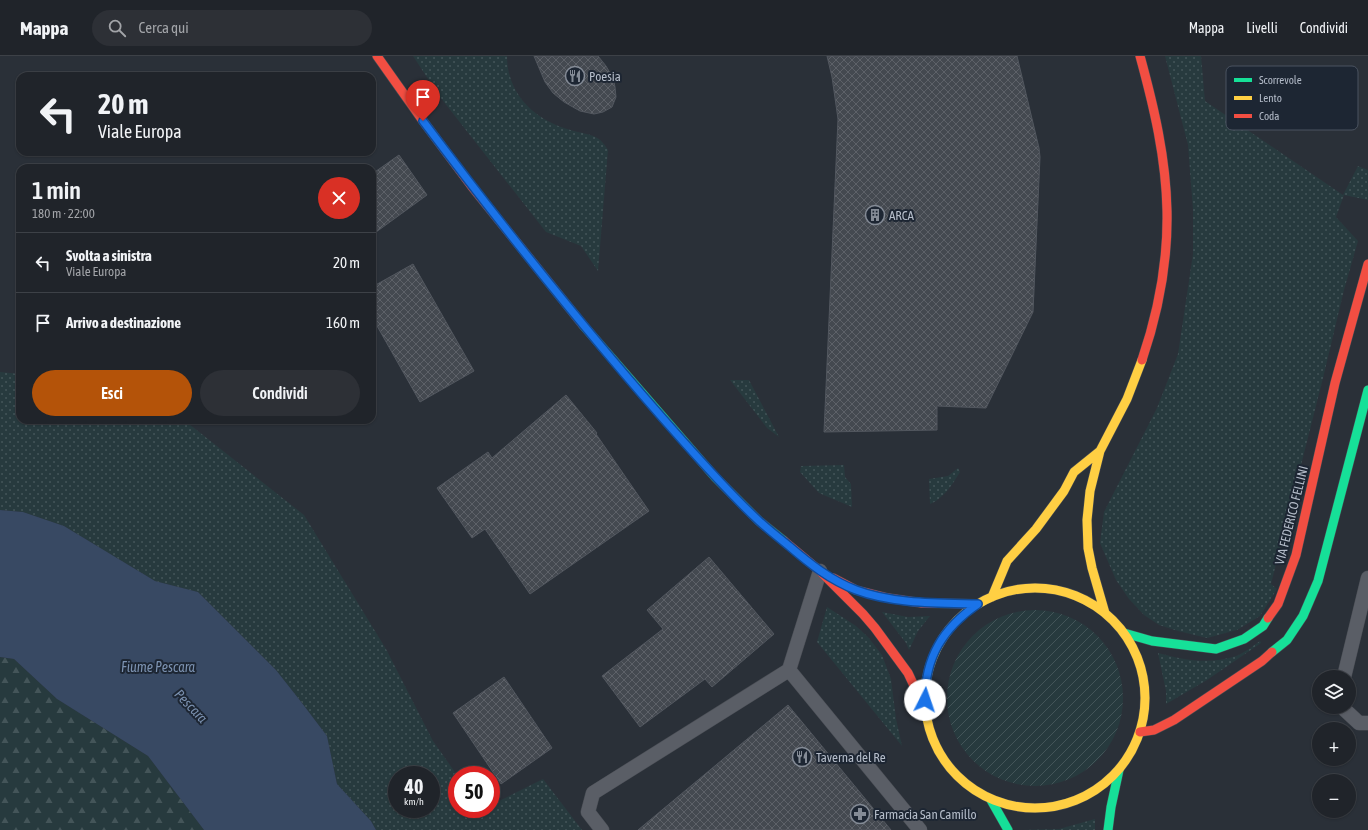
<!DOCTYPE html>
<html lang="it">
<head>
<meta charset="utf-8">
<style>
  body { margin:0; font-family:"Asap Condensed",sans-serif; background:#2d3036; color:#f1f3f6; height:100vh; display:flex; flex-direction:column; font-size:15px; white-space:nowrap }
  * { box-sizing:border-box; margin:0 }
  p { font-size:13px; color:#a2a4a8 }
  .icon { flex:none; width:22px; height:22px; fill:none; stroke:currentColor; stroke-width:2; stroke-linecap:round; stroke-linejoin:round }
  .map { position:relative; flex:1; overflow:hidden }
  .details { position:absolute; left:16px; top:108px; width:360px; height:260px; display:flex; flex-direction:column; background:#20242a; border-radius:12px; box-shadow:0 1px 3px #0004,0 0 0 1px #3d4147 }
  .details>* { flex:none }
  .top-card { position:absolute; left:16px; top:16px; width:360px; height:84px; border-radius:12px; box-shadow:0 1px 3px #0004,0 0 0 1px #3d4147; background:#20242a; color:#f1f3f6; overflow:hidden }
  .controls { position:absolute; left:1312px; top:614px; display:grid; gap:8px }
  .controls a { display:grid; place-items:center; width:44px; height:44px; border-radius:50%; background:#20242a; box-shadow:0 1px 3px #0004,0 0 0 1px #3d4147; font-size:20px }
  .speed { position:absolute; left:388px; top:710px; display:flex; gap:8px; font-size:20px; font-weight:700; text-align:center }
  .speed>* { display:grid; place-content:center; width:52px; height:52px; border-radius:50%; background:#20242a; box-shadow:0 1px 3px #0004,0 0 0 1px #3d4147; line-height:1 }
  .speed small { font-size:10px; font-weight:400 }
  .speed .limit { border:6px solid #d22; background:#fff; color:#111 }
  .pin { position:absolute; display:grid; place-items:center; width:34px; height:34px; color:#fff; margin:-41px -17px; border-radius:50% 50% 50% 0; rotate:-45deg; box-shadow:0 0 4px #0007 }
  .pin .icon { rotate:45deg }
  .me { position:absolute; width:44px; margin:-22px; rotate:4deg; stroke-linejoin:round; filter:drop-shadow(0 0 3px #0008) }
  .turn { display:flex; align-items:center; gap:14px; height:84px; padding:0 16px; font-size:18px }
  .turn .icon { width:52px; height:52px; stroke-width:2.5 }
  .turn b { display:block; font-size:28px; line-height:34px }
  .round { display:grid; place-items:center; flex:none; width:42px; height:42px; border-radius:21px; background:#2d3036 }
  .summary { display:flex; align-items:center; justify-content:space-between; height:68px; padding:0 16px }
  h1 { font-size:24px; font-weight:600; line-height:30px }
  .button { display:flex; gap:8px; margin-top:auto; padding:8px 16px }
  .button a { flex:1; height:46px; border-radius:24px; background:#b45309; color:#fff; font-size:16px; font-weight:600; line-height:46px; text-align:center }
  .button a+a { background:#2d3036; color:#f1f3f6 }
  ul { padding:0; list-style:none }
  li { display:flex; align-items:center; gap:12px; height:60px; padding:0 16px; border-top:1px solid #3d4147 }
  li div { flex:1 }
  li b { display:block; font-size:15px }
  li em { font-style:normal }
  header { display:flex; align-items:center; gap:24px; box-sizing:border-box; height:56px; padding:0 20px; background:#20242a; border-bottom:1px solid #3d4147 }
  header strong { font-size:19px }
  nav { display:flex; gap:22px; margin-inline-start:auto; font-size:14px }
  .search { width:280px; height:36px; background:#2d3036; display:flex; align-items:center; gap:10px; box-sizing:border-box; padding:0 14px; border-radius:22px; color:#a2a4a8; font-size:15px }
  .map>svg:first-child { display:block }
</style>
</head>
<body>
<header>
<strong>Mappa</strong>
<div class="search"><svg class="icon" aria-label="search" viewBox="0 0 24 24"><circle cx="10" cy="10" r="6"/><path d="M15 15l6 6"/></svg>Cerca qui</div>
<nav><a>Mappa</a><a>Livelli</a><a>Condividi</a></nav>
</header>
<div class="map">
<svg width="1368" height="774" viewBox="0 0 1368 774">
  <defs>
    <pattern id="grass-dots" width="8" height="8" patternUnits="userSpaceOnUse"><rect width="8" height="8" fill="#273a3e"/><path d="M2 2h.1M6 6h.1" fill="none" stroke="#445559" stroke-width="1.8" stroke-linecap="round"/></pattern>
    <pattern id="forest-firs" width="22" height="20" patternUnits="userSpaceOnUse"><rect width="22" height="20" fill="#273a3e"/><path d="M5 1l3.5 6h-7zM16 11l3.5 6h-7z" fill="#445559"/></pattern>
    <pattern id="garden-furrows" width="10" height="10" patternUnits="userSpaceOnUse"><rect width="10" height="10" fill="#273a3e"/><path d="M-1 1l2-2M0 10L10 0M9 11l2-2" fill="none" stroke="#445559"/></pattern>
    <pattern id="building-cross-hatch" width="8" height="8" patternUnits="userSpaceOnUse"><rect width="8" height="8" fill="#444950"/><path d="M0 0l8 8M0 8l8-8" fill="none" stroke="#5d6168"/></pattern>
  </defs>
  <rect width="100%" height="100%" fill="#2a3038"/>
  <path fill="url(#grass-dots)" fill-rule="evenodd" d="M 413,0 L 507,0 C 507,40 537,66 574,75 C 589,79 599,78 608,94 L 598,215 L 581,190 L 546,176 L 440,41 Z
    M 1165,0 L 1201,0 L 1205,45 L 1343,139 L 1358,110 L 1368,114 L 1368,144 L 1344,139 L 1336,161 L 1358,185 L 1344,234 L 1323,322 L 1271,528 L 1277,533 L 1260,560 L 1237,574 L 1207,582 L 1178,575 L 1159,569 L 1144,559 L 1129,543 L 1116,524 L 1100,487 L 1104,456 L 1157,352 L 1178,298 L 1193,198 L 1193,154 L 1188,89 Z
    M 0,316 L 20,318 L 20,364 L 184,364 L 304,459 L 386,593 L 433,685 L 457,719 L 457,753 L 491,753 L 491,749 L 543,723 L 582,774 L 376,774 L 371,765 L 337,728 L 327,680 L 302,647 L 276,614 L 198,536 L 155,525 L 64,470 L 23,456 L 0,454 ZM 397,719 L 431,719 L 431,753 L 397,753 Z
    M 730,324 L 749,324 L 779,381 L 767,372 Z
    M 844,409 L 845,421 L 851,428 L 852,451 L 819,437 L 800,416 L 801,410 Z
    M 958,412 L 960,416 C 953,428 943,443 930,448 L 929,423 L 948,420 Z
    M 827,551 L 856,570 L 868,581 L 882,599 L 891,623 L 896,663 L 902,690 L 817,586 Z
    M 882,556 L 908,561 L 930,560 L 918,575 L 909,594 L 906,587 Z
    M 1260,585 L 1261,587 L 1207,624 L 1166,648 L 1166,635 L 1158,597 C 1185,604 1208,609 1236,600 C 1244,597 1253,590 1260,585 Z
    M 1095,763 L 1095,774 L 1022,774 L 1059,773 Z"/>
  <path fill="url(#forest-firs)" d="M 0,601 L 14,603 L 57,643 L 148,700 L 204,774 L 0,774 Z"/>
  <path fill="url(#garden-furrows)" d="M947 642a88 88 0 1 1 176 0a88 88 0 1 1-176 0Z"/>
  <path fill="#384963" d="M 0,454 L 23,456 L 64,470 L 155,525 L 198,536 L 276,614 L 302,647 L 327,680 L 337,728 L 371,765 L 376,774 L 204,774 L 148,700 L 57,643 L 14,603 L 0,601 Z"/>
  <path fill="url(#building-cross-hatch)" stroke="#52575f" d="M 534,0 L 598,0 L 606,10 L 613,22 L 615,31 L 616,41 L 612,51 L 603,56 L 594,58 L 580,55 L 564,46 L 553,37 L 545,26 Z
    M 827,0 L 1017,0 L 1039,92 L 1040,101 L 1033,256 L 986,352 L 937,350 L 937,374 L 824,376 L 838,63 L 832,21 Z
    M 399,99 L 427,139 L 372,179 L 372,118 Z
    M 413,208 L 474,315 L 420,346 L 372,261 L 372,231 Z
    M 566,339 L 597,377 L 596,378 L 649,455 L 530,538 L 485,473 L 472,482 L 437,432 L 488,396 L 492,402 Z
    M 709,501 L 774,578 L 712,631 L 705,623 L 640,671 L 602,620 L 663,573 L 647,554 Z
    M 504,621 L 552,692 L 501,728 L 453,657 Z
    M 788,649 L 891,774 L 638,774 Z"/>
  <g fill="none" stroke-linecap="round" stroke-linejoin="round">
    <g stroke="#484c53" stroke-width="15">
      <path id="lane" d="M 789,614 L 920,774
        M 1344,621 L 1368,522
        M 1343,651 L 1345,654 L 1359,667 L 1368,667
        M 602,774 L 588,756 L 593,737 L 789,614 L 820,515"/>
    </g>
    <g stroke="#484c53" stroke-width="10">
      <path id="fast" d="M 583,269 L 715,421 L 759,465 L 784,485
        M 1124,577 L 1152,585 L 1216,593 L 1244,583 L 1263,570 L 1268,562
        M 1272,596 L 1287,584 L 1303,560 L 1318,525 L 1368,334
        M 991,744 L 1008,774
        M 1108,774 L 1111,751 L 1119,714"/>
    </g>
    <g stroke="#484c53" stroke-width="10">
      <path id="slow" d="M925 642a110 110 0 1 1 220 0a110 110 0 1 1-220 0Z
        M 992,541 L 1007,505 L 1036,473 L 1064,435 L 1074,416 L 1100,395
        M 1105,557 L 1092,512 L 1088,492 L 1087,464 L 1090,435 L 1100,395 L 1127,343 L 1142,304"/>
    </g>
    <g stroke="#484c53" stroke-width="10">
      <path id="jam" d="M 377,0 L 423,65 L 473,132 L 583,269
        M 1140,0 C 1154,51 1166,102 1167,155 C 1168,205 1158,257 1142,304
        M 784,485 L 820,515 L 863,558 L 875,572 L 908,617 L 925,653
        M 833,522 L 856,534 L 888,542 L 922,547 L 978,548
        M 1268,562 L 1278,548 L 1296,499 L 1335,327 L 1368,208
        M 1140,676 L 1154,674 L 1174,664 L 1262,605 L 1272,596"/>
    </g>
    <use href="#lane" stroke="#5a5e66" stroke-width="14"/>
    <use href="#fast" stroke="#16e098" stroke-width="9"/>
    <use href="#slow" stroke="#ffcf43" stroke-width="9"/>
    <use href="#jam" stroke="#f24e42" stroke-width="9"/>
  </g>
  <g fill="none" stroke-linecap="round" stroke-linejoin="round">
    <g stroke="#114b97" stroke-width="10">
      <path id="route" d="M 423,65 C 505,174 591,282 682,384 C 707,412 732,440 759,465 C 769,474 779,482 789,490 C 810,508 830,524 856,534 C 893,548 939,547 978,548 C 943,572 925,601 925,644"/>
    </g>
    <use href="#route" stroke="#1a73e8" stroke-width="7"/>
  </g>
  <defs>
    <g id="restaurant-ring" transform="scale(1)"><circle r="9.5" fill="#1d2633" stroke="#848b96" stroke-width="1.5"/><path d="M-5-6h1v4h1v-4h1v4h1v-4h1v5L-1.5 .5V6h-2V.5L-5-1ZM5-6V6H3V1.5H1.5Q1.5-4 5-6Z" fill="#848b96"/></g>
    <g id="building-ring" transform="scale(1)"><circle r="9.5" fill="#1d2633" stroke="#848b96" stroke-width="1.5"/><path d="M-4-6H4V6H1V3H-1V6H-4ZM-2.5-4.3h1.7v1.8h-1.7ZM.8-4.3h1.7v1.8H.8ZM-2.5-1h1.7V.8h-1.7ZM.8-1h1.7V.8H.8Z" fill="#848b96"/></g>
    <g id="pharmacy-ring" transform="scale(1)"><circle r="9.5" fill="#1d2633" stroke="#848b96" stroke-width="1.5"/><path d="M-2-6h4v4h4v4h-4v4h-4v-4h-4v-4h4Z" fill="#848b96"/></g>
  </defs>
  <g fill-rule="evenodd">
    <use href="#restaurant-ring" x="575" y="20"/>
    <use href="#building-ring" x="875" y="159"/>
    <use href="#restaurant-ring" x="802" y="701"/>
    <use href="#pharmacy-ring" x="860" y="758"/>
  </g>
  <g text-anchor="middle" stroke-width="4" stroke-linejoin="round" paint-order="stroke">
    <g font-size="13" fill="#b4bcc9" stroke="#1d2633" text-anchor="start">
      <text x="589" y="25">Poesia</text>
      <text x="889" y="164">ARCA</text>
      <text x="816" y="706">Taverna del Re</text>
      <text x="874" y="763">Farmacia San Camillo</text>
    </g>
    <g font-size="13" fill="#b4bcc9" stroke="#1d2633">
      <text transform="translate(1291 459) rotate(-76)" y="5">VIA FEDERICO FELLINI</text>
    </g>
    <g font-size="14" font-style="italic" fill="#7c92b1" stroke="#1d2633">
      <text x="158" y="616">Fiume Pescara</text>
      <text transform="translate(191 650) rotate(46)" y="5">Pescara</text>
    </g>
  </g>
  <rect x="1226" y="10" width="132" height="64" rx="6" fill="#1d2633" stroke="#4a5360" stroke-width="1"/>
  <rect x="1234" y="22" width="18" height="4" fill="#16e098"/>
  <rect x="1234" y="40" width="18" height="4" fill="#ffcf43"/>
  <rect x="1234" y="58" width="18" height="4" fill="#f24e42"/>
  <g font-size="11" fill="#b4bcc9">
    <text x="1259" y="28">Scorrevole</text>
    <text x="1259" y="46">Lento</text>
    <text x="1259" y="64">Coda</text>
  </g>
</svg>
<div class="controls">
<a><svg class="icon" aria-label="layers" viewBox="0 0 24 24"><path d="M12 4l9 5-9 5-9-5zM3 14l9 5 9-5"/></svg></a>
<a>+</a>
<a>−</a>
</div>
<div class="speed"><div>40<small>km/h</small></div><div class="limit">50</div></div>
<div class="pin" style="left:423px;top:65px;background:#d93025"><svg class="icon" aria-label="arrive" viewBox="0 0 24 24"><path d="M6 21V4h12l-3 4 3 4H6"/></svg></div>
<svg class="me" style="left:925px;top:644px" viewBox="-20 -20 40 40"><circle r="19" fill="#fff"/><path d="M0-13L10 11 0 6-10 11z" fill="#1a73e8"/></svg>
<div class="top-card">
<div class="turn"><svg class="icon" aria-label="left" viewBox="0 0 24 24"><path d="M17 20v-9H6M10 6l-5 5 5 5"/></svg><div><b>20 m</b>Viale Europa</div></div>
</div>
<section class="details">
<div class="summary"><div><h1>1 min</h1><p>180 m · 22:00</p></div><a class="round" style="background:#d93025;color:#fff"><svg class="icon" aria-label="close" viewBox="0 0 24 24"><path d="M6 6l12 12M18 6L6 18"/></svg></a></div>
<ul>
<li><svg class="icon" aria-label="left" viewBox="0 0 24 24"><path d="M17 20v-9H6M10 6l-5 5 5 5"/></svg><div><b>Svolta a sinistra</b><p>Viale Europa</p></div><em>20 m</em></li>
<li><svg class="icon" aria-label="arrive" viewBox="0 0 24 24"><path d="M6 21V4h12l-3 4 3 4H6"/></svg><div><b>Arrivo a destinazione</b></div><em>160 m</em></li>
</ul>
<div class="button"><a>Esci</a><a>Condividi</a></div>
</section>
</div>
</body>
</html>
